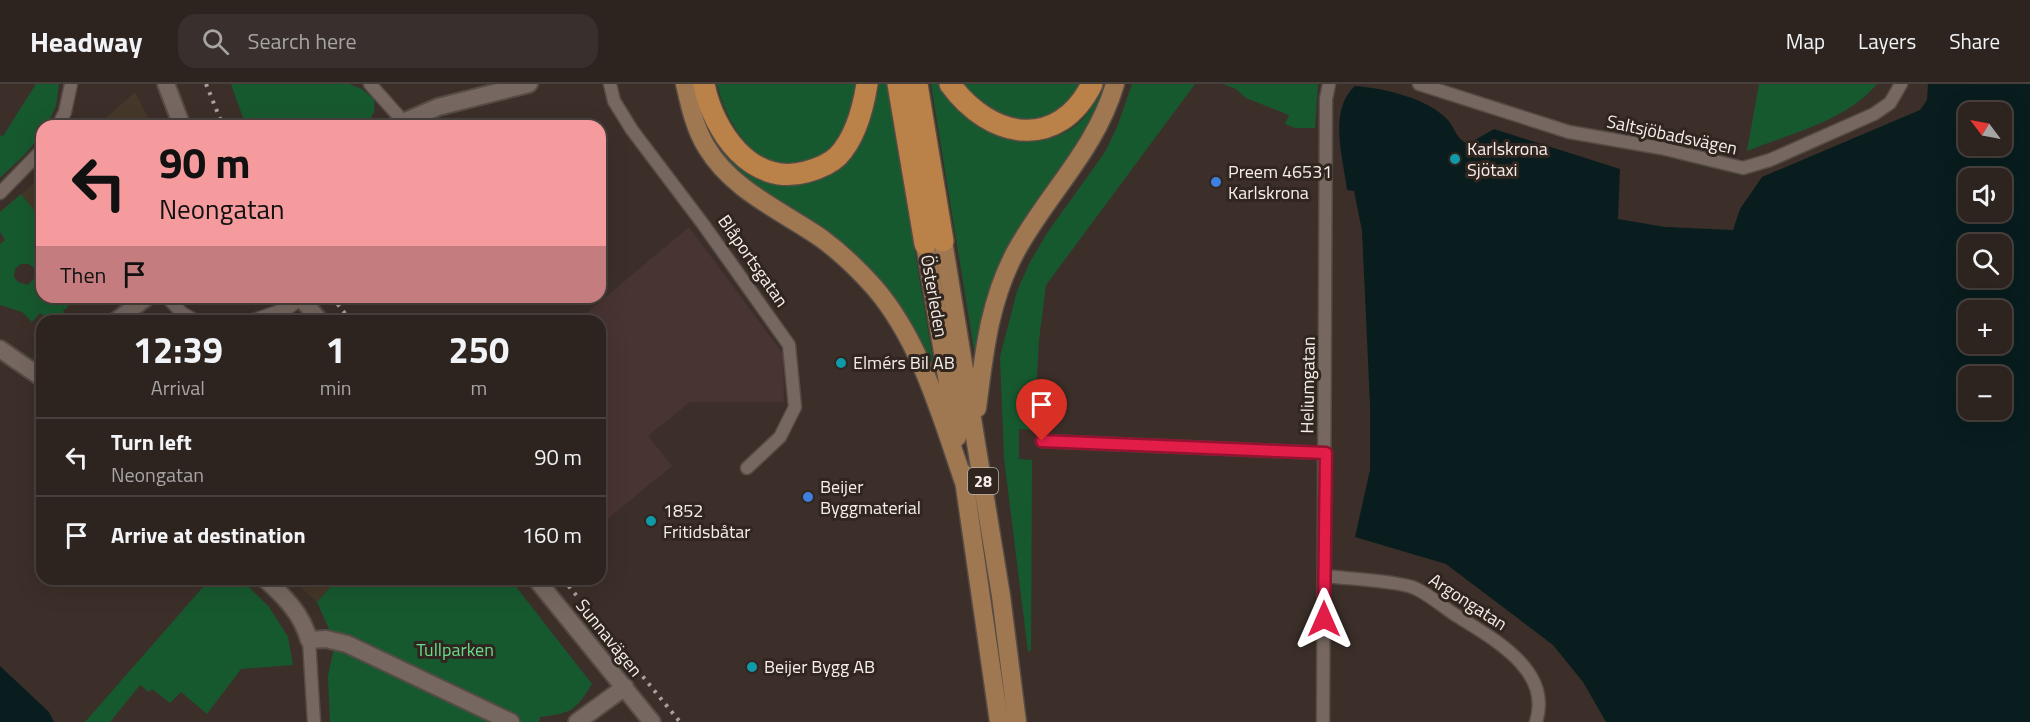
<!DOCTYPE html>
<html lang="en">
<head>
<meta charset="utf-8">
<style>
  body { margin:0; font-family:"Titillium Web",sans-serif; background:#392f2c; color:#f1f3f6; height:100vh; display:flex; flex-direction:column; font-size:22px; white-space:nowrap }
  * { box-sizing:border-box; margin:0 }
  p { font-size:20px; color:#a7a4a4 }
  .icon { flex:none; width:33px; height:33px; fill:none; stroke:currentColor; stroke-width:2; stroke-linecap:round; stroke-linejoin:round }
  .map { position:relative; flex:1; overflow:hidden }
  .panel { position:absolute; left:36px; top:231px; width:570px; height:270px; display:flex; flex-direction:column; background:#2d231f; border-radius:18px; box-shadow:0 6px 24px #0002,0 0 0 2px #48403d }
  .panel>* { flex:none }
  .banner { position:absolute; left:36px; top:36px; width:570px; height:183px; border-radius:18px; box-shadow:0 6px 24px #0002,0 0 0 2px #48403d; background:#f59b9e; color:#111; overflow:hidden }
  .needle { width:39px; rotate:302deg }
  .tools { position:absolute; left:1958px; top:18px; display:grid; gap:12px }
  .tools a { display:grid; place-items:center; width:54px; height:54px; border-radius:12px; background:#2d231f; box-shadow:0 6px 24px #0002,0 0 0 2px #48403d; font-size:30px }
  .pin { position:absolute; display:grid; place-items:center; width:51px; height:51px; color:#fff; margin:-62px -26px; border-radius:50% 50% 50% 0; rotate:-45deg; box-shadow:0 0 6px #0007 }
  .pin .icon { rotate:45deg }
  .me { position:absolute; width:66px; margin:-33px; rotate:0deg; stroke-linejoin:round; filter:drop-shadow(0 0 4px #0008) }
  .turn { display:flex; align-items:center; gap:21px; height:126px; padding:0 24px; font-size:27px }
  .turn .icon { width:78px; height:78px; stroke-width:2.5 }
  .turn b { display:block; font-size:42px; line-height:51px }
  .then { display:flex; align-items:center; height:57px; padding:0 24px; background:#0003; gap:12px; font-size:22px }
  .eta { display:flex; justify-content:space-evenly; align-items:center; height:102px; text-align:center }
  .eta b { font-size:36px; font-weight:700; line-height:42px }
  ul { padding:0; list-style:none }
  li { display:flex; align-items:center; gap:18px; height:78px; padding:0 24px; border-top:2px solid #48403d }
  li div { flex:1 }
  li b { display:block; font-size:22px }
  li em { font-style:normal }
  header { display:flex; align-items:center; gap:36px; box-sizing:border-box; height:84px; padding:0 30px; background:#2d231f; border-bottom:2px solid #48403d }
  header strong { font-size:28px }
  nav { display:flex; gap:33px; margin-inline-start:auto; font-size:21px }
  .search { width:420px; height:54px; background:#392f2c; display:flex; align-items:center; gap:15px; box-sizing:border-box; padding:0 21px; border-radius:18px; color:#a7a4a4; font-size:22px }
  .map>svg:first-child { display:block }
</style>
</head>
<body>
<header>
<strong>Headway</strong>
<div class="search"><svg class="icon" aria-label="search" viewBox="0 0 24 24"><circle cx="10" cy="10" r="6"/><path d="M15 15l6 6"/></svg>Search here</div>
<nav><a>Map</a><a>Layers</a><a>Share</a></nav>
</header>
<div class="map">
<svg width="2030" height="638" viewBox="0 0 2030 638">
  <rect width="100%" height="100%" fill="#3c2f29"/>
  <path fill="#483432" d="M 689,143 L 783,270 L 784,318 L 690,318 L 648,352 L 672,382 L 600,441 L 600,237 L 577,237 Z"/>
  <path fill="#453729" d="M 135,8 L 152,42 L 97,42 Z
    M 42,91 L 42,136 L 21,111 Z
    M 291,495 L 337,495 L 317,518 Z"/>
  <path fill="#17592f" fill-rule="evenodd" d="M 36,0 L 59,0 L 56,22 L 47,41 L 42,42 C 42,58 11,83 0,94 L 0,51 L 3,52 Z
    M 231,0 L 349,0 L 362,5 L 374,15 C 376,29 373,34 361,42 L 246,42 Z
    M 698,0 L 758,93 C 830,120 869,65 879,0 L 887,0 L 936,294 L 901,227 L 723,77 L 701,38 Z
    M 717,0 L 858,0 C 852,21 849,42 835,60 C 829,68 819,73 809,77 C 759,96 727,41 717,0 Z
    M 931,0 L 938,0 C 964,48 1038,80 1082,36 C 1092,26 1097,12 1103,0 L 1109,0 L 1095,35 L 992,201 L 984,220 L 975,272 Z
    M 963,0 L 1081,0 C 1054,54 994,39 963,0 Z
    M 1132,0 L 1195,0 L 1046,201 L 1039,256 L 1034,346 L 1019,345 L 1019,375 L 1032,376 L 1031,566 L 1028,568 L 1004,374 L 1000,273 L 1017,207 L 1029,180 L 1047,149 L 1105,68 L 1117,43 Z
    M 1223,0 L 1318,0 L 1315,44 L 1295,44 L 1285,40 L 1289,31 L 1246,14 L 1236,5 Z
    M 1759,0 L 1877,0 C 1846,37 1791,49 1747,67 Z
    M 21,110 L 42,136 L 42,213 L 70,213 L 73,218 L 63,227 L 68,235 L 66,236 L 60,230 L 54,235 L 47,234 L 40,229 L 32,238 L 22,228 L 0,221 L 0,160 L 5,156 L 0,148 L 0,128 ZM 21,180 L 29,180 L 35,185 L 36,192 L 28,201 L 18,198 L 14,193 L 15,185 Z
    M 210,495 L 241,495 L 269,523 L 288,553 L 293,581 L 241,585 L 207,630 L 181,608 L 170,619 L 152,605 L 149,608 L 140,601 L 110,638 L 85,638 Z
    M 337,495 L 510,495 L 592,600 C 575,627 572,629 540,633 L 539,638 L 330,638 L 328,592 L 335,559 L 317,518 Z"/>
  <path fill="#091d1e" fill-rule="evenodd" d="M 1928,0 L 2030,0 L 2030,638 L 1606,638 L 1583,598 L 1553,561 L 1446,480 L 1355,453 L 1370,386 L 1370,320 L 1362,147 L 1354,107 L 1347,106 C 1343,74 1328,26 1355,2 C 1383,4 1427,14 1447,35 C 1456,45 1455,54 1468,60 L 1494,45 L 1620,85 L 1618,135 L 1665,143 L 1733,146 L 1740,125 L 1762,93 L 1920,26 L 1927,16 ZM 1968,28 L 2001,28 L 2001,62 L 1968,62 ZM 1968,94 L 2001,94 L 2001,128 L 1968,128 ZM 1968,160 L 2001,160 L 2001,194 L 1968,194 ZM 1968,226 L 2001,226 L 2001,260 L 1968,260 ZM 1968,292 L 2001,292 L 2001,326 L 1968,326 Z
    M 0,582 L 49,628 L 54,638 L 0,638 Z"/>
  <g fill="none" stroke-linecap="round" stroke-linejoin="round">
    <g stroke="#564b45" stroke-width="15">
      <path id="street" d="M 370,0 L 403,37
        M 610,0 L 614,17 L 632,46 L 703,140 L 789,261 L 795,323 L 780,353 L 747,384
        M 1419,0 L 1569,48 L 1661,64 L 1743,84 L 1770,76 L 1874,30 L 1890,19 L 1901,0
        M 58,42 L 65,28 L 71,0
        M 0,109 L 42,66
        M 167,213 L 182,229 L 196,237
        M 251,237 L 288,224 L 301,215
        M 1042,357 L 1326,369
        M 1325,492 C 1350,495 1389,496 1412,503 C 1426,508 1442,522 1454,530 C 1491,554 1553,585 1536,638
        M 309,556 L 314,638
        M 1323,638 L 1326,15 L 1329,0"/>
    </g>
    <g stroke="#564b45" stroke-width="20">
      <path id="secondary" d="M 166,0 L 182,42
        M 394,42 L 438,23 L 529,0
        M 300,213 L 320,237
        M 116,237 L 147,213
        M 0,265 L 42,294
        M 265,495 C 285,513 302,530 309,556 L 326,555 L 347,560 L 511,638
        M 536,495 L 652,638
        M 577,638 L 625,603"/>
    </g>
    <g stroke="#564b45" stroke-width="21">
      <path id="primary" d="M 685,0 C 690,22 695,45 707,64 C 732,106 782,127 821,154 C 840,168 858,185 874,203 C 921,257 942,335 965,401
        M 943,157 L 1001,512 L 1017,638
        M 925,160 L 957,353
        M 977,324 C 984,270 989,218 1015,169 C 1046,111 1096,66 1115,0
        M 963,389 L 999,638"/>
    </g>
    <g stroke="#564b45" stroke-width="24">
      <path id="highway" d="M 704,0 C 713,47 751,103 806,88 C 817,85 830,80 838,72 C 856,53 863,25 867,0
        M 898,0 L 925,160
        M 917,0 L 943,157
        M 950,0 C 990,55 1058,68 1092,0"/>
    </g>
    <use href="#street" stroke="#766861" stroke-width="12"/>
    <use href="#secondary" stroke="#766861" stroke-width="16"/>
    <use href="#primary" stroke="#9f7852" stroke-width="18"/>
    <use href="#highway" stroke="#ba8248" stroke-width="21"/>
    <path stroke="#aaa09b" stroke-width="4" stroke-dasharray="3 6" stroke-linecap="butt" d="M 206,0 L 223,42
      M 332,213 L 351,237
      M 563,495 L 680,638"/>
  </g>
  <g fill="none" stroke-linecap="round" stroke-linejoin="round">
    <g stroke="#92132f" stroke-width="15">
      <path id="route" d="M 1042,357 L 1326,369 L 1324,535"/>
    </g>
    <use href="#route" stroke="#e11d48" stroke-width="10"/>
  </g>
  <g fill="#0f9aa8" stroke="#31251f" stroke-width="2">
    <circle cx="1455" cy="75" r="6"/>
    <circle cx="841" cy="279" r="6"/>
    <circle cx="651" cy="437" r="6"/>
    <circle cx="752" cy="583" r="6"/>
  </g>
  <g fill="#3f7fe0" stroke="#31251f" stroke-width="2">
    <circle cx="1216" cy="98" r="6"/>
    <circle cx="808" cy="413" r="6"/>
  </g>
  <g text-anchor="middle" stroke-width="6" stroke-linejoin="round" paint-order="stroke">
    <rect fill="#31251f" stroke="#bbb2ac" stroke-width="1.5" x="968" y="384" width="30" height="26" rx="4.5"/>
    <g font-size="16" font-weight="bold" fill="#f6eee9">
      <text x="983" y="403">28</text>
    </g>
    <g font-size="18" fill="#f6eee9" stroke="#31251f">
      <text transform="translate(1672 51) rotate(12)" y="6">Saltsjöbadsvägen</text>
      <text transform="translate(753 177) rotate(55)" y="6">Blåportsgatan</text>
      <text transform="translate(934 212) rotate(80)" y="6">Österleden</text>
      <text transform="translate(1308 301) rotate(-89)" y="6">Heliumgatan</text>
      <text transform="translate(1468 518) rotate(33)" y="6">Argongatan</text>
      <text transform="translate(609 554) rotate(51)" y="6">Sunnavägen</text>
    </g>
    <g font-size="18" fill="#f6eee9" stroke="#31251f" text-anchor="start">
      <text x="1467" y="71">Karlskrona<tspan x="1467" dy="21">Sjötaxi</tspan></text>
      <text x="1228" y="94">Preem 46531<tspan x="1228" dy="21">Karlskrona</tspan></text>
      <text x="853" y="285">Elmérs Bil AB</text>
      <text x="820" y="409">Beijer<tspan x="820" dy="21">Byggmaterial</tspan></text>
      <text x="663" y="433">1852<tspan x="663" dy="21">Fritidsbåtar</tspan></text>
      <text x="764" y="589">Beijer Bygg AB</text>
    </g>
    <g font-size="18" fill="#68dd8b" stroke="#31251f">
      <text x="455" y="572">Tullparken</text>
    </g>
  </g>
</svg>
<div class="tools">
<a><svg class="needle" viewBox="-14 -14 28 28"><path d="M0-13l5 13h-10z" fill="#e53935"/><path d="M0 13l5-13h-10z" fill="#a7a4a4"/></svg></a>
<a><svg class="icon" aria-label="sound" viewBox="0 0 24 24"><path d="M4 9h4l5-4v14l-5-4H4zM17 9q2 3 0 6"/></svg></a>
<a><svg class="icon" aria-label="search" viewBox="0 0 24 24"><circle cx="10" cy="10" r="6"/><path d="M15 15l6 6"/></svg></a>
<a>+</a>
<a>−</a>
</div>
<div class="pin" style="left:1042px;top:357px;background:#d93025"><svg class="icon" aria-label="arrive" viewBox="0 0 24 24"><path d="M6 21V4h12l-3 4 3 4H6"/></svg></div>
<svg class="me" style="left:1324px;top:535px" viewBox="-20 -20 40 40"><path d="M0-17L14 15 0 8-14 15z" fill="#e11d48" stroke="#fff" stroke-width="4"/></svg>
<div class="banner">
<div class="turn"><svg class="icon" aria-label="left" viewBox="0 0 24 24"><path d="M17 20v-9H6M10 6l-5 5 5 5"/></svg><div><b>90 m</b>Neongatan</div></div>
<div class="then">Then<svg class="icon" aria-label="arrive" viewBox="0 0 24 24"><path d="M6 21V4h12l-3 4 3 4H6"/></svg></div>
</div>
<section class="panel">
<div class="eta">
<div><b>12:39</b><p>Arrival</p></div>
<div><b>1</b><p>min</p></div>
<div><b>250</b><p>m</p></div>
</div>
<ul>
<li><svg class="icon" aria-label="left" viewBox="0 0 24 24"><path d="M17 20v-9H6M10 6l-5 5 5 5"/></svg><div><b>Turn left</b><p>Neongatan</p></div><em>90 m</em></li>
<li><svg class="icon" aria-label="arrive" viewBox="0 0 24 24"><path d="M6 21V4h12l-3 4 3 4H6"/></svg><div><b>Arrive at destination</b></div><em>160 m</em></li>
</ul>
</section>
</div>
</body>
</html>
